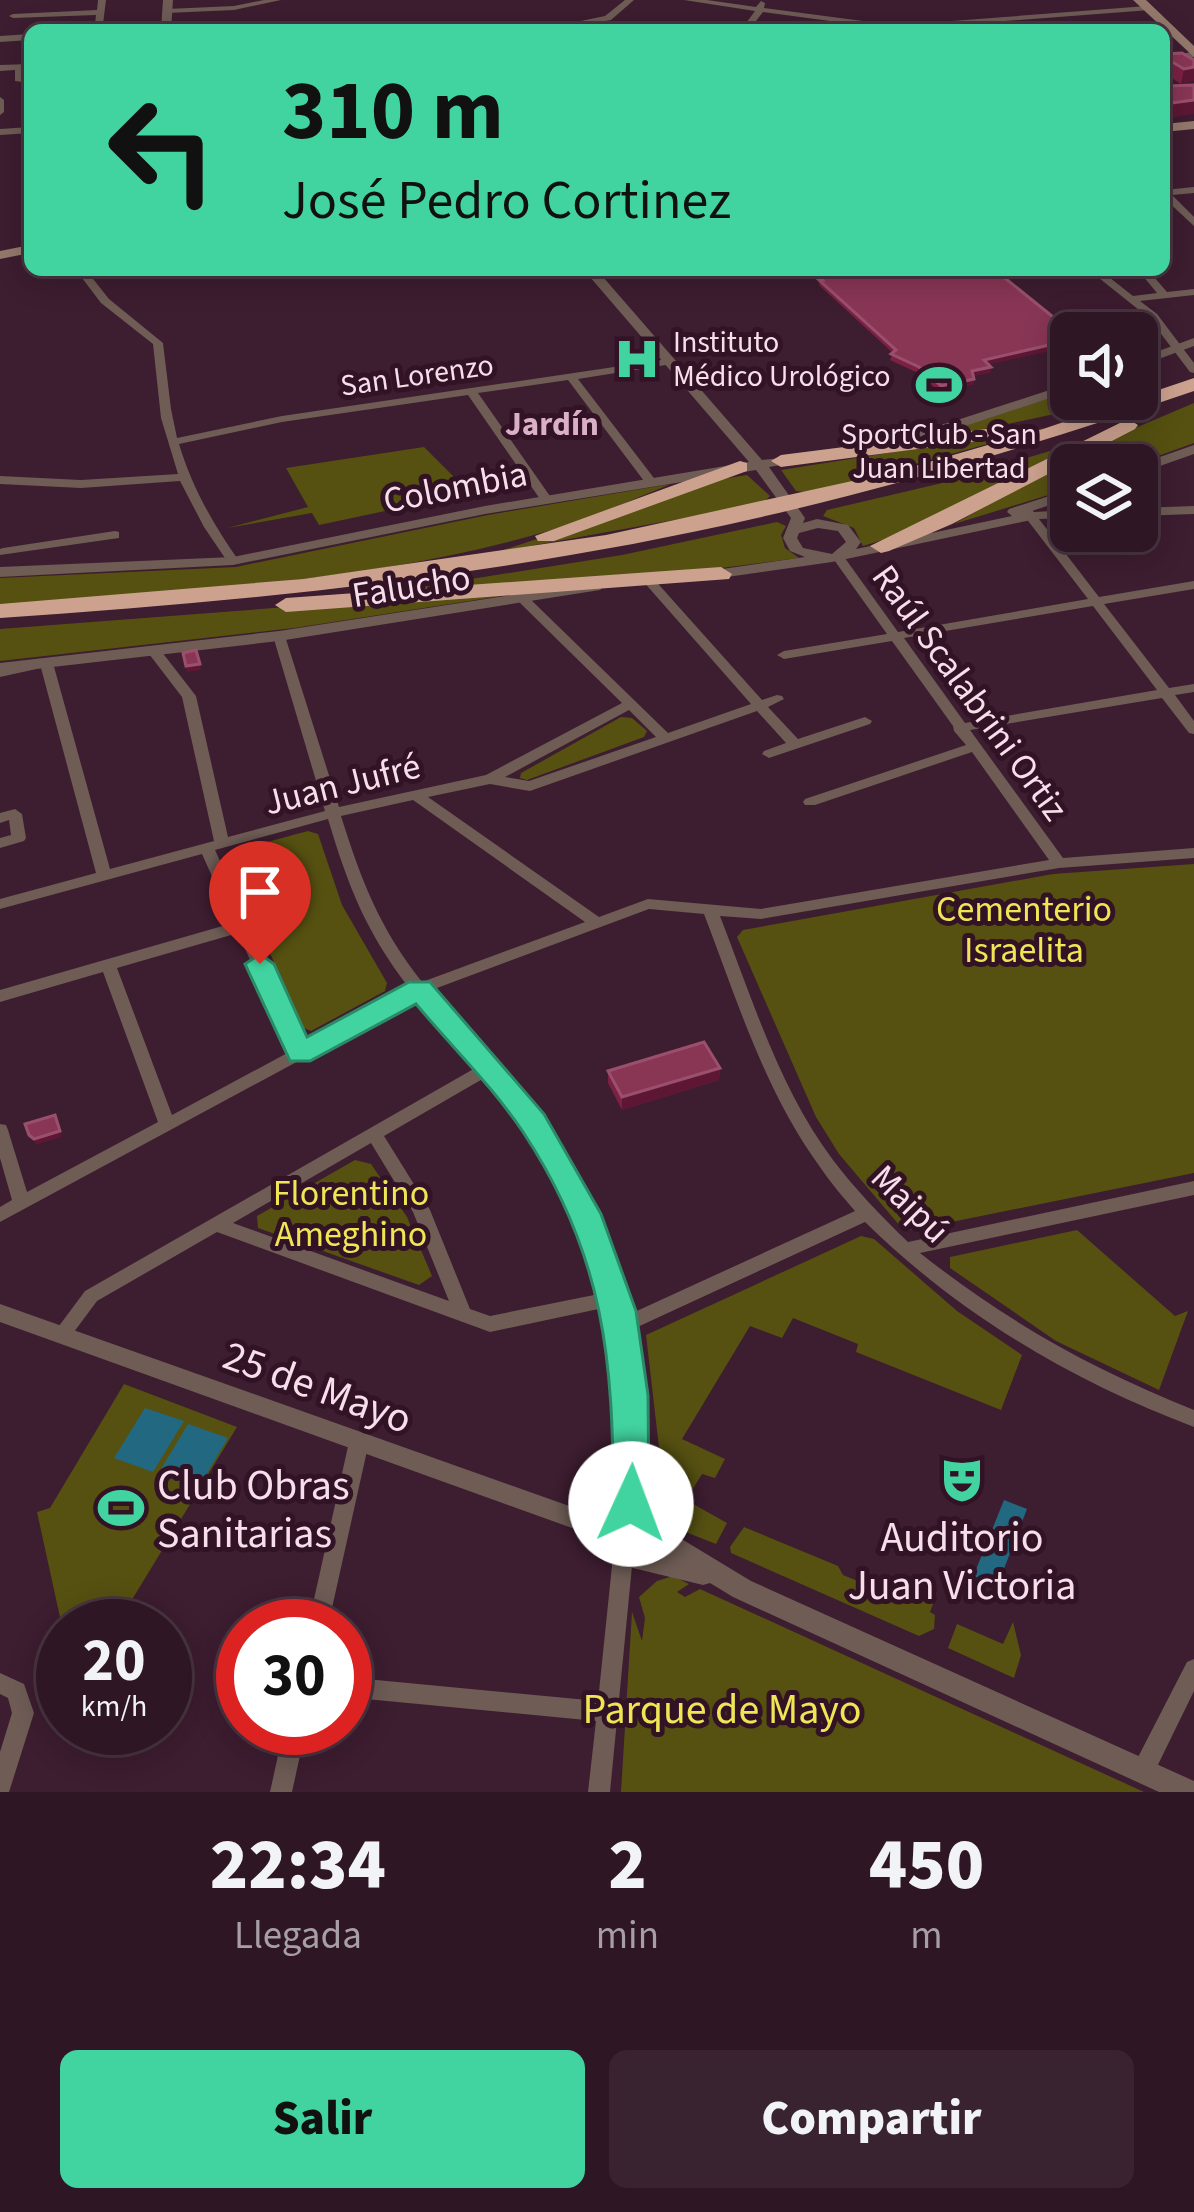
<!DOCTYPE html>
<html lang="es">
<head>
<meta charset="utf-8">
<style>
  body { margin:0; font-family:"Source Sans 3",sans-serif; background:#3a2331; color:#f1f3f6; height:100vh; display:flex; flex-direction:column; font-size:45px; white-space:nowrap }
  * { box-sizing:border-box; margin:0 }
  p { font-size:39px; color:#a79fa6 }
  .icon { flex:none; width:66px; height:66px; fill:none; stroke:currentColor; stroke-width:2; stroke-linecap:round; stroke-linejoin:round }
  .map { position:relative; height:1792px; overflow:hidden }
  .drawer { display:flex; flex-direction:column; background:#2e1624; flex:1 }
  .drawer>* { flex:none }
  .hud { position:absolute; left:24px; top:24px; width:1146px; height:252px; border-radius:18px; box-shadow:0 6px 30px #0003,0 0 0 3px #493541; background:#42d4a0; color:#111; overflow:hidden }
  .tools { position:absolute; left:1050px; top:312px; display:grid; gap:24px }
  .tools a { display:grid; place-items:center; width:108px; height:108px; border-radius:18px; background:#2e1624; box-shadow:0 6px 30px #0003,0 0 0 3px #493541; font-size:60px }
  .speed { position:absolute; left:36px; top:1599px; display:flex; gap:24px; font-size:60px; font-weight:700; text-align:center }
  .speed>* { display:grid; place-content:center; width:156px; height:156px; border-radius:50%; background:#2e1624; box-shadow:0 6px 30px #0003,0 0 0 3px #493541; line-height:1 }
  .speed small { font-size:30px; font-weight:400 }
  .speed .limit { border:18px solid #d22; background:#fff; color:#111 }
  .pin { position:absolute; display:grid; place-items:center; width:102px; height:102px; color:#fff; margin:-123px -51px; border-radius:50% 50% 50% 0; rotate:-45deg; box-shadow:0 0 12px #0007 }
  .pin .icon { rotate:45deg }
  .me { position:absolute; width:132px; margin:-66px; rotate:2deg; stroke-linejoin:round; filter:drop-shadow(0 0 9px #0008) }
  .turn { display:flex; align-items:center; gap:42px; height:252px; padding:0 60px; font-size:54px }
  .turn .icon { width:156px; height:156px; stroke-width:2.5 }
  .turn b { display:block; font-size:84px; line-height:102px }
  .eta { display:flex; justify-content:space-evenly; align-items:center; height:204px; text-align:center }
  .eta b { font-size:72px; font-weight:800; line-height:84px }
  .primary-button { display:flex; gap:24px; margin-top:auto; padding:24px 60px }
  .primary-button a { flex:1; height:138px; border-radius:18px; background:#42d4a0; color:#111; font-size:48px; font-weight:800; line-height:138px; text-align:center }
  .primary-button a+a { background:#3a2331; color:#f1f3f6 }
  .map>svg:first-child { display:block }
</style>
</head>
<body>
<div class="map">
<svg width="1194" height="1792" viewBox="0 0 1194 1792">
  <rect width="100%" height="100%" fill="#3d1d30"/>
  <path fill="#565111" d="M 1071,391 L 1071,399 L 1124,399 L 914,444 L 910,440 Z
    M 1194,403 L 1194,443 L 1133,465 L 1071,465 L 1071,488 L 954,524 L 1095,445 Z
    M 1045,428 L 811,493 L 796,491 L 781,470 Z
    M 1081,442 C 1008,478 943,524 863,546 L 854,528 L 823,516 L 827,510 L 938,484 Z
    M 424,447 L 470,493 L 319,525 L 312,513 L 227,528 L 308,507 L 286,468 Z
    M 747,475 L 770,496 L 762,504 L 497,552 L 716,480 Z
    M 671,484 C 631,500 592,518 551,530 C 374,583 184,590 0,606 L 0,578 L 236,567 L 488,515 Z
    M 777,522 L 786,526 L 781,535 L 785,548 L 799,558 L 698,571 L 390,592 L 622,555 Z
    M 574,585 L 294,628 L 0,661 L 0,629 Z
    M 621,717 L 632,718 L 647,731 L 644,737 L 527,780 L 520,778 L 521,773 Z
    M 308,831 L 318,834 L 342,905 L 387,983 L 385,991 L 311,1031 L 304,1028 L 227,859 L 230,852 Z
    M 1194,864 L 1194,1173 L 912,1230 L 900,1226 L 839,1154 L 816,1117 L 737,937 L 743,930 L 1053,874 Z
    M 355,1160 L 371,1164 L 407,1217 L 432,1276 L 419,1285 L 258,1228 L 257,1216 Z
    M 1077,1230 L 1175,1316 L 1188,1311 L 1159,1390 L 1056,1341 L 950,1268 L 950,1257 Z
    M 861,1236 L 874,1239 L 957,1311 L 1022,1355 L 1001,1410 L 856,1352 L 858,1344 L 793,1318 L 782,1338 L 750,1326 L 682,1439 L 725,1459 L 715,1478 L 702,1474 L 686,1500 L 727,1523 L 716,1544 L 668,1525 L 646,1335 Z
    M 124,1384 L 237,1427 L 116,1626 L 63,1626 L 63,1631 L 37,1512 L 50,1508 Z
    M 744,1527 L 838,1566 L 843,1575 L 880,1590 L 883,1586 L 897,1592 L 902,1578 L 937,1593 L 930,1612 L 935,1615 L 934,1629 L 919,1636 L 731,1553 L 730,1547 Z
    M 673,1576 L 689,1584 L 677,1592 L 685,1597 L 700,1589 L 1144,1792 L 621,1792 L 632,1612 L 642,1641 L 645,1618 L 639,1597 L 657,1581 Z
    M 1013,1622 L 1021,1655 L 1014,1678 L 948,1648 L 957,1624 L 1003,1644 Z"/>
  <path fill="#226881" d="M 145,1408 L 184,1421 L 153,1472 L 114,1458 Z
    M 188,1424 L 228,1438 L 198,1488 L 158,1474 Z
    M 1004,1500 L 1027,1509 L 997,1587 L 973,1577 Z"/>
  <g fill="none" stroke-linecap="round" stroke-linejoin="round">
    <path fill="#6e5c55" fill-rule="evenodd" d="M 98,0 L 106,0 L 103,24 L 99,26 L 95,24 L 96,15 L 13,18 L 9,16 L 13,14 L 97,10 Z
      M 264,0 L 281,0 L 234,10 L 167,13 L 163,11 L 167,9 L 234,6 Z
      M 625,0 L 634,0 L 611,20 L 555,30 L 537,30 L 605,16 Z
      M 684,0 L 707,0 L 756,7 L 761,1 L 765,3 L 764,8 L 916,28 L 920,30 L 897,30 L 763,12 L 749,30 L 741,30 L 755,11 Z
      M 1147,6 L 1151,8 L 1150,10 L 952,25 L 948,23 L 952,21 Z
      M 260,23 L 266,23 L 267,30 L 259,30 Z
      M 30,34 L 30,40 L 0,42 L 0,36 Z
      M 1194,51 L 1194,57 L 1164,65 L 1164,59 Z
      M 30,64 L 30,70 L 24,70 L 23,77 L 30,77 L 30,83 L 15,81 L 15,70 L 0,71 L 0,65 Z
      M 0,97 L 4,100 L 4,112 L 0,115 Z
      M 30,127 L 30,133 L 0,135 L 0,129 Z
      M 1194,187 L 1194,193 L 1172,195 L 1194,217 L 1194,226 L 1164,198 L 1164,190 Z
      M 76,270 L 86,270 L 109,299 L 163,343 L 171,409 L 177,438 L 282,416 L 668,359 L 672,360 L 672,364 L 578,379 L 657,482 L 655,485 L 647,485 L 568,380 L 478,393 L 552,499 L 546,503 L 542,502 L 468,395 L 282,422 L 179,444 C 192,487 213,524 239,561 L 233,565 L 229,564 L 204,527 L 180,481 L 81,488 L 0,484 L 0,476 L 81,480 L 178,474 L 161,418 L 153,344 L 101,303 Z
      M 1089,270 L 1100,270 L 1133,296 L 1157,293 L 1138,270 L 1148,270 L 1167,292 L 1194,289 L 1194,295 L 1140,301 L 1157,314 L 1194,363 L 1194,373 L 1190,372 L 1149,318 Z
      M 1025,505 L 1034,512 L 1071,510 L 1071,518 L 1039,519 L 1099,597 L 1194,581 L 1194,589 L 1104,604 L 1169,688 L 1194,684 L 1194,692 L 1175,695 L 1194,721 L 1194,734 L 1189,733 L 1162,698 L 970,730 L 1063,858 L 1194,848 L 1194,858 L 1059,868 L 761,919 L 720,916 C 752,998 779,1088 833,1160 C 855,1189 881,1216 908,1242 L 1194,1181 L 1194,1195 L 920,1253 C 1009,1323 1090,1368 1194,1410 L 1194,1427 C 1071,1381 959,1314 865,1222 L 631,1330 C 642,1394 643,1457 640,1522 L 637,1528 L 630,1531 L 623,1528 L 620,1522 C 624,1450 624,1378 608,1307 L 490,1332 L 217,1232 L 97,1301 L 68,1340 L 62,1343 L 56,1340 L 53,1335 L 56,1330 L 85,1291 L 477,1067 L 417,997 L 0,1222 L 0,1207 L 12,1200 L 0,1158 L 0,1124 L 6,1125 L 8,1130 L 27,1192 L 158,1122 L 103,972 L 0,1002 L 0,990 L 233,923 L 202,854 L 0,909 L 0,899 L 96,873 L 41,668 L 0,677 L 0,669 L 46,659 L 53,663 L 110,869 L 214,841 L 182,697 L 146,650 L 148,647 L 158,647 L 196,696 L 228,837 L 325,811 L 273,636 L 274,633 L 284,633 L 285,636 L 339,807 L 486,775 L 622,703 L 518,601 L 518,595 L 526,595 L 668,733 L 751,704 L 642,580 L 648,576 L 652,577 L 762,700 L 777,695 L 782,696 L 784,699 L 768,707 L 798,739 L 865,717 L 872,721 L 870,724 L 769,758 L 762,754 L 764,751 L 786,743 L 757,711 L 530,791 L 490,784 L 428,797 L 599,917 L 648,899 L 761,909 L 1049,860 L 972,752 L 815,805 L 805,805 L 803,802 L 805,799 L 966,745 L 954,731 L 953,726 L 892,641 L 784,659 L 777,655 L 784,651 L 887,634 L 832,557 L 838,553 L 842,554 L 898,632 L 1088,599 L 1019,509 ZM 1093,606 L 1157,690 L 965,723 L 904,638 ZM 629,710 L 656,737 L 529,781 L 505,777 ZM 413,800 L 585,922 L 422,982 C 380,929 361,880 341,816 ZM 328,819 C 348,886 366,932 409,988 L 304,1044 L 215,850 ZM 649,909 L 704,914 C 737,1000 765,1092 820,1167 C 830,1182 843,1197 855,1211 L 628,1315 C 610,1245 583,1179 540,1119 C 507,1073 465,1035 429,991 ZM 238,933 L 291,1051 L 172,1115 L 117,968 ZM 486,1077 C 543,1143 581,1208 604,1293 L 490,1316 L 470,1309 L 430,1210 L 384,1136 ZM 371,1143 L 413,1212 L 449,1301 L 233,1223 Z
      M 1194,506 L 1194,514 L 1137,516 L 1137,508 Z
      M 115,531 L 119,532 L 119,538 L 0,555 L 0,549 L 3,548 Z
      M 15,809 L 22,814 L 26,838 L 24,841 L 0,848 L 0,838 L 11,835 L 9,820 L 0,823 L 0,813 Z
      M 359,1434 L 366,1436 L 369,1442 L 328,1626 L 308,1626 L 349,1442 L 352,1436 Z
      M 623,1547 L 630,1550 L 633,1556 L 610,1792 L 588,1792 L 596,1721 L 345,1697 L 345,1677 L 598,1701 L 613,1556 L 616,1550 Z
      M 1194,1659 L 1194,1691 L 1151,1779 L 1143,1782 L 1135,1779 L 1132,1771 L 1135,1763 L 1187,1662 Z
      M 0,1673 L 24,1684 L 34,1713 L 9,1792 L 0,1792 L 0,1752 L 12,1713 L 8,1698 L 0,1694 Z
      M 284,1728 L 306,1728 L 292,1792 L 270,1792 Z"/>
    <path fill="#6e5c55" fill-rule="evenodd" d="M 163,0 L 173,0 L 171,30 L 161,30 Z
      M 584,270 L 597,270 L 762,460 L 799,456 L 799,462 L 769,467 L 805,518 L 803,523 L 817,519 L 848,525 L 861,542 L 856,549 L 1012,516 L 1007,512 L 1009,509 L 1071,489 L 1071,498 L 1026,513 L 1036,513 L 1038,516 L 1031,520 L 832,562 L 706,580 L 701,578 L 701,572 L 805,557 L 790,551 L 783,538 L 791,518 L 756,470 L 485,514 L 233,565 L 0,577 L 0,567 L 233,557 L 485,506 L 749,462 ZM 818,528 L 838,531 L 846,542 L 832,554 L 803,548 L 797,538 L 799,533 Z
      M 1194,338 L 1194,346 L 1137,367 L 1137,359 Z
      M 1071,383 L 1071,391 L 956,429 L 850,452 L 843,448 L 850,444 L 948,423 Z
      M 1194,445 L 1194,454 L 1137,474 L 1137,465 Z
      M 595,582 L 603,587 L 600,590 L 279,641 L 0,673 L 0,663 L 279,631 Z
      M 0,1304 L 606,1519 L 620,1512 L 642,1515 L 751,1581 L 1194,1781 L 1194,1792 L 1159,1792 L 733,1597 L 710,1583 L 703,1585 L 608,1562 L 600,1552 L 597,1537 L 0,1322 ZM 624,1534 L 631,1534 L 663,1554 L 624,1545 L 620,1540 Z"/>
    <path fill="#94786c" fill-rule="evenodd" d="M 1133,0 L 1146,0 L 1194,46 L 1194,57 Z
      M 1194,121 L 1194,129 L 1164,132 L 1164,124 Z
      M 30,245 L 30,253 L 0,259 L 0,251 Z"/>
    <path fill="#cca28f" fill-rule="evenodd" d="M 1194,378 L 1194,391 C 1050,440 906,484 757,518 C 508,575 254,601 0,618 L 0,604 L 303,579 L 606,535 L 898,471 L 1043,429 Z
      M 1128,419 L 1138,425 L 1135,429 L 952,524 L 889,551 L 881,553 L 870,546 Z
      M 994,428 L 1001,430 L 1001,438 L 781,467 L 771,461 L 781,455 Z
      M 740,461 L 747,463 L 747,471 L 554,541 L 538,541 L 535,536 Z
      M 721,567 L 732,574 L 729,579 L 286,612 L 275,605 L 286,598 Z"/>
  </g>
  <path fill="#7c2143" d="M 1164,54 L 1194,60 L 1181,84 L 1164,73 Z
    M 814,270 L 995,270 L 1071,333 L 1071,346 L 989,364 L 991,372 L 974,376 L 974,384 L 940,392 L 918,373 L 890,360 L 893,353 L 819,285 L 820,280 Z
    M 720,1068 L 719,1080 L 622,1110 L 608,1083 L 608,1071 Z"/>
  <path fill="#5d1734" d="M 1194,67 L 1194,81 L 1181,84 L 1184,69 Z
    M 1194,100 L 1194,114 L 1164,119 L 1164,104 Z
    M 1071,340 L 1071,346 L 983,366 L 984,360 Z
    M 991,367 L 991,372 L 971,377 L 972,371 Z
    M 974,379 L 974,384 L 940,392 L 941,386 Z
    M 200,664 L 201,670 L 187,672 L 186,666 Z
    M 720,1068 L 719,1080 L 622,1110 L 622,1097 Z
    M 60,1131 L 62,1137 L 36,1145 L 34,1139 Z"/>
  <path fill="#893655" stroke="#9a506c" stroke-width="3" d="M 1182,53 L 1194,60 L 1194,67 L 1184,69 L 1164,57 L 1164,54 Z
    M 1164,83 L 1167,86 L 1194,85 L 1194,100 L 1164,104 Z
    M 817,270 L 995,270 L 1073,333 L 1071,333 L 1071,340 L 984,360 L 991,367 L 972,371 L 974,379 L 941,386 L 919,367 L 891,354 L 896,350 L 819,280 L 823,280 Z
    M 196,650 L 200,664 L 186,666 L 183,653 Z
    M 704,1042 L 720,1068 L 622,1097 L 608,1071 Z
    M 55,1115 L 60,1131 L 34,1139 L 29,1135 L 25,1124 Z"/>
  <path fill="#42d4a0" stroke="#2b8a68" stroke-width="3" d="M 260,954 L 274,964 L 307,1037 L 409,982 L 430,982 L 544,1114 L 601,1214 L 636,1311 L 648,1395 L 649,1504 L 644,1515 L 631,1520 L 619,1515 L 613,1504 C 614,1362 604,1254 523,1132 C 493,1087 451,1046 416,1004 L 310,1061 L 290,1061 L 245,964 Z"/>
  <defs>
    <g id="hospital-bare" transform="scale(3.6)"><path d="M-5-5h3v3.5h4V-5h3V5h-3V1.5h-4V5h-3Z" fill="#42d4a0" stroke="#321326" stroke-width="2.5" paint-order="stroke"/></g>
    <g id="stadium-bare" transform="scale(3.6)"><path d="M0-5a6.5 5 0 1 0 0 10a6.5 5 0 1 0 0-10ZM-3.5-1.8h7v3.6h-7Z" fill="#42d4a0" stroke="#321326" stroke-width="2.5" paint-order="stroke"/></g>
    <g id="theatre-bare" transform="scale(3.6)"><path d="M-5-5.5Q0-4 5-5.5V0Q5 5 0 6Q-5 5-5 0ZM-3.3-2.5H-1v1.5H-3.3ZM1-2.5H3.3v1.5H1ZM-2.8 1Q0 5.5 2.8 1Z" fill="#42d4a0" stroke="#321326" stroke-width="2.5" paint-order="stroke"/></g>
  </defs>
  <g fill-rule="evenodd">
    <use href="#hospital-bare" x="637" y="359"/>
    <use href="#stadium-bare" x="939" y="385"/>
    <use href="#theatre-bare" x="962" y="1480"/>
    <use href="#stadium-bare" x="121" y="1508"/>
  </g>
  <g text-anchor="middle" stroke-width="10" stroke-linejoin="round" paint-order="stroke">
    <g font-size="30" fill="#f6dfeb" stroke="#321326" text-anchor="start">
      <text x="673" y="352">Instituto<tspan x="673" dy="34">Médico Urológico</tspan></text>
      <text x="939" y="444" text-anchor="middle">SportClub - San<tspan x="939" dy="34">Juan Libertad</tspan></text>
    </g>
    <g font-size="30" fill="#f6dfeb" stroke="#321326">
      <text transform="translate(417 375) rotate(-8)" y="10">San Lorenzo</text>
    </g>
    <g font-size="33" font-weight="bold" fill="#dab0c6" stroke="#321326">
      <text x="552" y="435">Jardín</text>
    </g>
    <g font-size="36" fill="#f6dfeb" stroke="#321326">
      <text transform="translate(455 486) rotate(-11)" y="13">Colombia</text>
      <text transform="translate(411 585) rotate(-9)" y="13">Falucho</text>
      <text transform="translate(971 692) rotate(54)" y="13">Raúl Scalabrini Ortiz</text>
      <text transform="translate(342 783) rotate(-14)" y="13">Juan Jufré</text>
      <text transform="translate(911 1203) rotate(45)" y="13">Maipú</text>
    </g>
    <g font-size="36" fill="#efe555" stroke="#321326">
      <text x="1024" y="921">Cementerio<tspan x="1024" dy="41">Israelita</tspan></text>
      <text x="351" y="1205">Florentino<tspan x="351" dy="41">Ameghino</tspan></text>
    </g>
    <g font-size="42" fill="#f6dfeb" stroke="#321326">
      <text transform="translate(318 1386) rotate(20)" y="15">25 de Mayo</text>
    </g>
    <g font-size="42" fill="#f6dfeb" stroke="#321326" text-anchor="start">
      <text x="157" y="1499">Club Obras<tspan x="157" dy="48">Sanitarias</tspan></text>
      <text x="962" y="1551" text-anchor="middle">Auditorio<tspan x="962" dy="48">Juan Victoria</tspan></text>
    </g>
    <g font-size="42" fill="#efe555" stroke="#321326">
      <text x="722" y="1723">Parque de Mayo</text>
    </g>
  </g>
</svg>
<div class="tools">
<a><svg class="icon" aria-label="sound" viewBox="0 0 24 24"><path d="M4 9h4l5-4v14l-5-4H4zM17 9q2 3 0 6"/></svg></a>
<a><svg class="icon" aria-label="layers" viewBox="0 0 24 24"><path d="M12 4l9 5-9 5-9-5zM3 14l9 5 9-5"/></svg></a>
</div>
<div class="speed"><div>20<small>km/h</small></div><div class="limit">30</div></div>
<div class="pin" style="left:260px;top:964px;background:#d93025"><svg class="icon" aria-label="arrive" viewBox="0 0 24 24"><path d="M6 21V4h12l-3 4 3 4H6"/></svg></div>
<svg class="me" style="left:631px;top:1504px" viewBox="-20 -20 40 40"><circle r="19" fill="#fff"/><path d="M0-13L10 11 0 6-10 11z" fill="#42d4a0"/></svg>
<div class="hud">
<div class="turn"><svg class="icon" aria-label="left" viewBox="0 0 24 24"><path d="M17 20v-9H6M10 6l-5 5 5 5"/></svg><div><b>310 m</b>José Pedro Cortinez</div></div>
</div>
</div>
<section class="drawer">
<div class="eta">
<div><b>22:34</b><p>Llegada</p></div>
<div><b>2</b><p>min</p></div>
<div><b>450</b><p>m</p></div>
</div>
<div class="primary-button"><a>Salir</a><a>Compartir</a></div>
</section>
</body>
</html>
